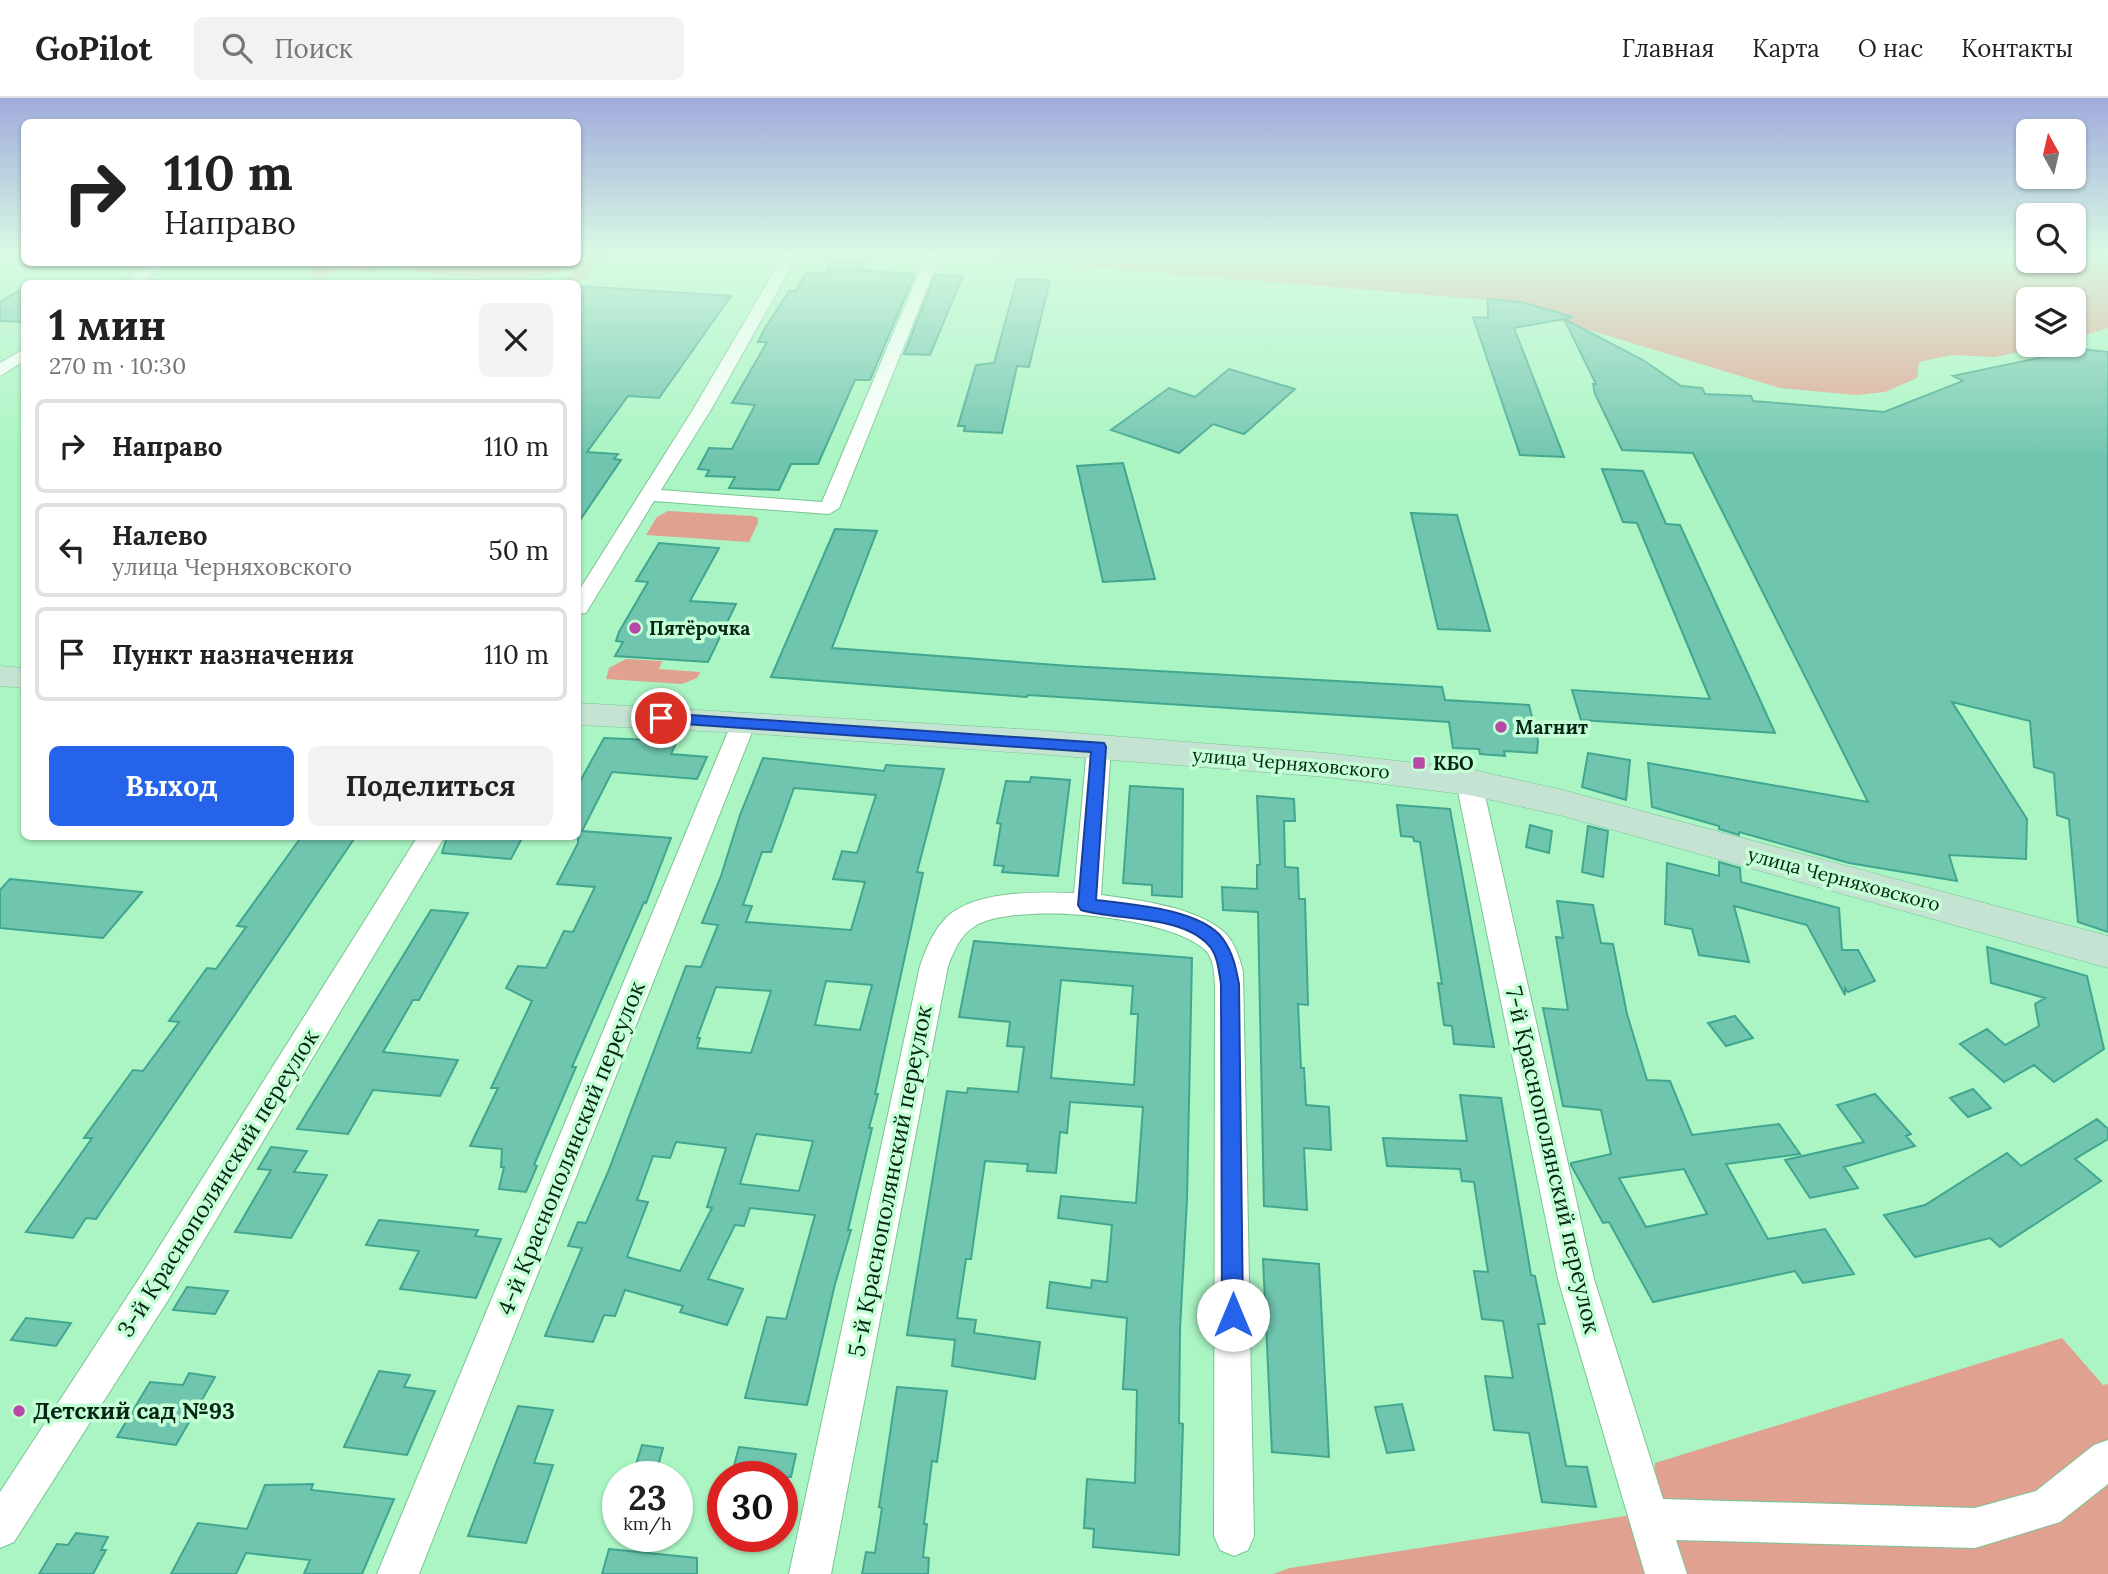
<!DOCTYPE html>
<html lang="ru">
<head>
<meta charset="utf-8">
<style>
  body { margin:0; font-family:Lora,serif; background:#f2f2f2; color:#222; height:100vh; display:flex; flex-direction:column; font-size:26px; white-space:nowrap }
  * { box-sizing:border-box; margin:0 }
  p { font-size:23px; color:#767676 }
  .icon { flex:none; width:38px; height:38px; fill:none; stroke:currentColor; stroke-width:2; stroke-linecap:round; stroke-linejoin:round }
  .map { position:relative; flex:1; overflow:hidden }
  .details { position:absolute; left:21px; top:182px; width:560px; height:560px; display:flex; flex-direction:column; background:#fff; border-radius:10px; box-shadow:0 2px 5px #0004 }
  .details>* { flex:none }
  .hud { position:absolute; left:21px; top:21px; width:560px; height:147px; border-radius:10px; box-shadow:0 2px 5px #0004; background:#fff; color:#222; overflow:hidden }
  .needle { width:46px; rotate:352deg }
  .tools { position:absolute; left:2016px; top:21px; display:grid; gap:14px }
  .tools a { display:grid; place-items:center; width:70px; height:70px; border-radius:10px; background:#fff; box-shadow:0 2px 5px #0004; font-size:35px }
  .speed { position:absolute; left:602px; top:1363px; display:flex; gap:14px; font-size:35px; font-weight:700; text-align:center }
  .speed>* { display:grid; place-content:center; width:91px; height:91px; border-radius:50%; background:#fff; box-shadow:0 2px 5px #0004; line-height:1 }
  .speed small { font-size:18px; font-weight:400 }
  .speed .limit { border:10px solid #d22; background:#fff; color:#111 }
  .pin { position:absolute; display:grid; place-items:center; width:60px; height:60px; color:#fff; margin:-30px; border:4px solid #fff; border-radius:50%; box-shadow:0 2px 7px #0007 }
  .me { position:absolute; width:77px; margin:-38px; rotate:0deg; stroke-linejoin:round; filter:drop-shadow(0 0 5px #0008) }
  .turn { display:flex; align-items:center; gap:24px; height:147px; padding:0 28px; font-size:32px }
  .turn .icon { width:91px; height:91px; stroke-width:2.5 }
  .turn b { display:block; font-size:49px; line-height:60px }
  .round { display:grid; place-items:center; flex:none; width:74px; height:74px; border-radius:10px; background:#f2f2f2 }
  .summary { display:flex; align-items:center; justify-content:space-between; height:119px; padding:0 28px }
  h1 { font-size:42px; font-weight:700; line-height:52px }
  .primary-button { display:flex; gap:14px; margin-top:auto; padding:14px 28px }
  .primary-button a { flex:1; height:80px; border-radius:10px; background:#2563eb; color:#fff; font-size:28px; font-weight:700; line-height:80px; text-align:center }
  .primary-button a+a { background:#f2f2f2; color:#222 }
  ul { padding:0; list-style:none }
  li { display:flex; align-items:center; gap:21px; height:94px; margin:0 14px 10px; padding:0 14px; border:4px solid #e0e0e0; border-radius:10px }
  li div { flex:1 }
  li b { display:block; font-size:26px }
  li em { font-style:normal }
  header { display:flex; align-items:center; gap:42px; box-sizing:border-box; height:98px; padding:0 35px; background:#fff; border-bottom:2px solid #e0e0e0 }
  header strong { font-size:33px }
  nav { display:flex; gap:38px; margin-inline-start:auto; font-size:24px }
  .search { width:490px; height:63px; background:#f2f2f2; display:flex; align-items:center; gap:18px; box-sizing:border-box; padding:0 24px; border-radius:10px; color:#767676; font-size:26px }
  .map>svg:first-child { display:block }
</style>
</head>
<body>
<header>
<strong>GoPilot</strong>
<div class="search"><svg class="icon" aria-label="search" viewBox="0 0 24 24"><circle cx="10" cy="10" r="6"/><path d="M15 15l6 6"/></svg>Поиск</div>
<nav><a>Главная</a><a>Карта</a><a>О нас</a><a>Контакты</a></nav>
</header>
<div class="map">
<svg width="2108" height="1476" viewBox="0 0 2108 1476">
  <rect width="100%" height="100%" fill="#aaf5c3"/>
  <path fill="#e1a191" d="M 592,155 L 607,155 L 582,182 L 563,184 Z
    M 997,155 L 2028,155 L 2028,163 L 2074,163 L 2074,155 L 2108,155 L 2108,230 L 2074,240 L 2074,201 L 2028,201 L 2028,247 L 2052,247 L 1995,259 L 1951,257 L 1919,264 L 1917,280 L 1885,294 L 1856,297 L 1780,290 L 1556,222 L 1525,205 L 998,161 Z
    M 320,165 L 320,164 L 387,165 L 374,174 L 334,172 L 325,180 L 313,179 L 311,171 Z
    M 402,165 L 402,164 L 574,165 C 564,173 551,177 538,178 C 515,182 425,178 405,170 Z
    M 668,413 L 753,418 L 758,420 L 758,425 L 749,444 L 646,437 L 657,419 Z
    M 626,561 L 662,563 L 659,571 L 700,574 L 697,580 L 682,586 L 606,581 L 609,570 Z
    M 2062,1240 L 2103,1287 L 2108,1286 L 2108,1476 L 1273,1476 L 1290,1470 L 1651,1414 L 1655,1365 Z"/>
  <path fill="#70c5af" stroke="#41a68f" stroke-width="2" fill-rule="evenodd" d="M 831,164 L 864,165 L 861,172 L 915,176 L 870,282 L 855,282 L 818,366 L 791,366 L 779,392 L 729,390 L 735,379 L 706,378 L 709,372 L 698,371 L 709,350 L 732,351 L 755,307 L 732,305 L 767,244 L 758,244 L 764,232 L 789,193 L 796,193 L 806,175 L 825,175 Z
    M 935,177 L 963,178 L 930,257 L 904,256 Z
    M 1017,181 L 1050,182 L 1029,269 L 1017,268 L 1002,335 L 964,333 L 965,328 L 958,328 L 976,267 L 994,265 Z
    M 578,188 L 731,198 L 659,300 L 628,298 L 587,354 L 618,356 L 614,361 L 621,362 L 578,425 Z
    M 24,190 L 24,224 L 0,223 L 0,204 Z
    M 1488,201 L 1521,204 L 1573,219 L 1564,221 L 1643,262 L 1681,288 L 1702,290 L 1705,296 L 1751,298 L 1753,303 L 1884,314 L 1963,283 L 1953,278 L 2081,251 L 2108,254 L 2108,834 L 2078,824 L 2069,721 L 2057,717 L 2054,675 L 2034,669 L 2030,623 L 1952,604 L 2027,721 L 2026,761 L 1949,757 L 1957,783 L 1849,765 L 1739,734 L 1739,737 L 1719,731 L 1719,728 L 1652,709 L 1648,665 L 1868,704 L 1693,355 L 1622,352 L 1595,296 L 1593,286 L 1596,286 L 1564,221 L 1514,230 L 1564,359 L 1520,357 L 1473,219 L 1488,220 Z
    M 1229,271 L 1295,291 L 1244,336 L 1213,326 L 1179,355 L 1111,332 L 1169,290 L 1195,299 Z
    M 1123,365 L 1155,481 L 1103,484 L 1077,368 Z
    M 1602,371 L 1643,373 L 1666,426 L 1680,427 L 1775,635 L 1581,622 L 1572,592 L 1710,601 L 1637,425 L 1623,424 Z
    M 1411,415 L 1457,417 L 1490,533 L 1438,531 Z
    M 835,431 L 877,433 L 832,550 L 1070,568 L 1442,589 L 1445,602 L 1529,607 L 1538,643 L 1537,655 L 1504,653 L 1505,658 L 1480,656 L 1479,651 L 1453,650 L 1449,624 L 1028,597 L 1027,599 L 771,579 Z
    M 659,445 L 719,450 L 690,503 L 736,506 L 708,564 L 615,558 L 623,544 L 616,543 L 619,534 L 648,484 L 636,483 Z
    M 604,640 L 677,643 L 671,656 L 707,659 L 697,681 L 612,674 L 582,733 L 671,740 L 646,805 L 644,804 L 572,969 L 576,969 L 534,1067 L 537,1068 L 526,1094 L 499,1091 L 504,1069 L 501,1069 L 502,1051 L 470,1048 L 498,990 L 491,990 L 532,903 L 506,890 L 518,868 L 546,870 L 564,833 L 573,834 L 595,789 L 557,786 L 578,745 L 578,687 Z
    M 1588,655 L 1630,662 L 1626,702 L 1582,689 Z
    M 763,660 L 884,673 L 886,667 L 944,671 L 917,774 L 923,775 L 875,996 L 878,996 L 869,1030 L 872,1030 L 848,1132 L 851,1132 L 835,1186 L 807,1307 L 745,1300 L 767,1219 L 786,1221 L 815,1117 L 750,1110 L 744,1128 L 735,1127 L 708,1181 L 743,1191 L 727,1227 L 680,1214 L 683,1208 L 625,1192 L 615,1218 L 604,1217 L 593,1244 L 545,1238 L 582,1150 L 568,1148 L 578,1124 L 586,1125 L 608,1074 L 686,868 L 701,869 L 718,827 L 702,825 L 721,778 L 740,717 ZM 794,690 L 876,697 L 857,755 L 842,753 L 833,781 L 865,784 L 851,832 L 746,824 L 752,808 L 743,807 L 762,754 L 771,754 ZM 826,883 L 872,887 L 860,932 L 815,927 ZM 716,889 L 771,893 L 751,955 L 697,950 L 700,940 L 697,940 ZM 756,1036 L 813,1043 L 799,1093 L 740,1086 ZM 676,1044 L 726,1050 L 707,1109 L 712,1110 L 680,1173 L 627,1159 L 648,1104 L 637,1102 L 653,1058 L 670,1060 Z
    M 1031,679 L 1070,682 L 1058,778 L 1002,774 L 1004,768 L 994,767 L 1001,726 L 997,725 L 1006,683 L 1030,684 Z
    M 1130,688 L 1183,691 L 1182,799 L 1152,797 L 1152,787 L 1123,785 Z
    M 1257,698 L 1294,701 L 1295,723 L 1284,723 L 1285,769 L 1298,770 L 1299,801 L 1305,801 L 1308,907 L 1298,906 L 1301,970 L 1304,970 L 1306,1007 L 1329,1009 L 1331,1052 L 1304,1050 L 1307,1112 L 1264,1108 L 1258,814 L 1223,812 L 1222,789 L 1257,791 L 1257,767 L 1260,767 Z
    M 1397,707 L 1450,711 L 1494,949 L 1454,946 L 1452,928 L 1444,927 L 1438,885 L 1442,886 L 1420,744 L 1414,743 L 1413,739 L 1401,738 Z
    M 1530,727 L 1552,733 L 1549,755 L 1526,749 Z
    M 1588,728 L 1608,733 L 1603,779 L 1582,774 Z
    M 302,738 L 356,738 L 96,1121 L 86,1120 L 73,1140 L 26,1134 L 92,1040 L 84,1040 L 133,972 L 143,973 L 179,924 L 169,923 L 207,870 L 216,871 L 246,829 L 237,828 Z
    M 447,738 L 523,738 L 511,761 L 442,755 Z
    M 1719,764 L 1740,770 L 1741,784 L 1839,810 L 1842,852 L 1858,852 L 1875,883 L 1848,894 L 1845,890 L 1845,897 L 1807,827 L 1734,808 L 1749,864 L 1699,857 L 1692,831 L 1665,826 L 1667,765 L 1719,778 Z
    M 10,781 L 111,791 L 142,794 L 103,840 L 0,830 L 0,792 Z
    M 1557,803 L 1593,807 L 1601,845 L 1613,846 L 1627,916 L 1647,982 L 1670,983 L 1692,1037 L 1779,1026 L 1800,1056 L 1726,1066 L 1768,1141 L 1825,1131 L 1854,1176 L 1803,1185 L 1795,1173 L 1653,1204 L 1609,1124 L 1603,1125 L 1571,1067 L 1571,1065 L 1611,1056 L 1601,1012 L 1563,1008 L 1543,910 L 1568,912 L 1556,839 L 1563,840 ZM 1684,1071 L 1707,1116 L 1646,1129 L 1619,1080 Z
    M 431,812 L 468,815 L 419,902 L 413,902 L 383,954 L 458,962 L 440,998 L 373,992 L 348,1036 L 297,1031 Z
    M 974,843 L 1192,860 L 1187,1101 L 1180,1231 L 1179,1325 L 1183,1326 L 1179,1457 L 1093,1449 L 1094,1431 L 1084,1430 L 1087,1381 L 1135,1385 L 1137,1292 L 1123,1291 L 1127,1220 L 1047,1210 L 1050,1184 L 1091,1190 L 1092,1182 L 1107,1184 L 1112,1127 L 1058,1120 L 1061,1098 L 1136,1105 L 1143,1009 L 1070,1004 L 1067,1035 L 1060,1034 L 1056,1075 L 1027,1073 L 1028,1066 L 985,1063 L 971,1161 L 966,1161 L 957,1220 L 976,1222 L 974,1235 L 1040,1244 L 1035,1281 L 952,1268 L 955,1242 L 907,1237 L 947,993 L 967,995 L 968,990 L 1018,994 L 1024,949 L 1007,948 L 1010,924 L 959,919 ZM 1061,882 L 1133,888 L 1131,916 L 1138,916 L 1134,987 L 1051,980 Z
    M 1987,849 L 2087,878 L 2104,951 L 2054,984 L 2034,967 L 2004,984 L 1960,946 L 1987,931 L 2005,947 L 2039,928 L 2035,906 L 2045,900 L 1991,885 Z
    M 1735,918 L 1753,940 L 1726,948 L 1708,925 Z
    M 1973,991 L 1991,1010 L 1968,1019 L 1950,1000 Z
    M 1875,996 L 1911,1036 L 1906,1038 L 1915,1048 L 1844,1069 L 1858,1090 L 1810,1100 L 1785,1062 L 1864,1044 L 1837,1007 Z
    M 1460,997 L 1501,1000 L 1531,1177 L 1535,1178 L 1545,1226 L 1538,1226 L 1566,1368 L 1587,1369 L 1596,1409 L 1542,1404 L 1529,1335 L 1494,1332 L 1485,1278 L 1513,1280 L 1503,1223 L 1482,1221 L 1474,1173 L 1488,1174 L 1474,1084 L 1462,1083 L 1460,1071 L 1387,1068 L 1383,1040 L 1467,1043 Z
    M 2097,1021 L 2108,1031 L 2108,1041 L 2075,1061 L 2101,1083 L 2000,1149 L 1990,1140 L 1915,1159 L 1884,1117 L 1925,1107 L 2007,1055 L 2021,1068 Z
    M 271,1049 L 307,1053 L 294,1074 L 327,1077 L 291,1140 L 235,1134 L 271,1072 L 258,1071 Z
    M 379,1122 L 478,1132 L 475,1138 L 501,1141 L 476,1200 L 400,1191 L 419,1153 L 366,1147 Z
    M 1263,1161 L 1319,1166 L 1329,1359 L 1272,1354 Z
    M 187,1189 L 228,1193 L 215,1216 L 173,1212 Z
    M 26,1220 L 71,1225 L 56,1248 L 11,1242 Z
    M 379,1273 L 410,1277 L 404,1289 L 435,1293 L 407,1357 L 344,1349 Z
    M 189,1275 L 215,1279 L 176,1347 L 117,1339 L 150,1284 L 183,1287 Z
    M 897,1289 L 947,1293 L 937,1364 L 932,1363 L 924,1426 L 927,1426 L 923,1459 L 929,1460 L 928,1476 L 862,1476 L 866,1454 L 875,1455 L 882,1410 L 879,1409 Z
    M 1402,1306 L 1414,1352 L 1387,1355 L 1375,1309 Z
    M 518,1308 L 553,1312 L 534,1365 L 553,1367 L 526,1445 L 468,1438 Z
    M 642,1347 L 663,1350 L 655,1379 L 632,1379 Z
    M 739,1349 L 796,1356 L 791,1379 L 731,1379 Z
    M 313,1386 L 311,1392 L 394,1401 L 362,1476 L 304,1476 L 310,1462 L 246,1455 L 236,1476 L 171,1476 L 198,1425 L 247,1431 L 265,1387 Z
    M 76,1435 L 108,1439 L 101,1452 L 106,1452 L 93,1476 L 39,1476 L 57,1446 L 68,1447 Z
    M 609,1451 L 697,1460 L 697,1476 L 602,1476 Z"/>
  <g fill="none" stroke-linecap="round" stroke-linejoin="round">
    <g stroke="#7ac494" stroke-width="2">
      <path id="street" d="M 785,155 L 799,155 L 712,310 L 661,392 L 822,404 L 926,158 L 928,155 L 938,155 L 940,158 L 839,410 L 829,416 L 654,403 L 586,515 L 578,516 L 578,494 L 694,310 Z
        M 151,164 L 169,164 L 140,186 L 122,186 Z
        M 24,251 L 24,263 L 0,278 L 0,265 Z
        M 744,616 L 752,618 L 756,624 L 419,1476 L 377,1476 L 732,624 L 736,618 Z
        M 1099,641 L 1108,643 L 1111,649 L 1101,797 C 1138,802 1197,809 1225,835 C 1235,845 1240,861 1243,874 L 1254,1438 L 1248,1452 L 1234,1458 L 1220,1452 L 1214,1438 L 1215,886 C 1214,875 1214,859 1204,851 C 1167,818 1017,803 975,828 C 960,837 954,853 948,868 L 831,1476 L 789,1476 L 920,868 C 926,851 933,833 946,820 C 974,792 1038,794 1074,795 L 1087,649 L 1090,643 Z
        M 1469,675 L 1478,678 L 1482,684 L 1594,1181 L 1663,1401 L 1975,1410 L 2036,1393 L 2094,1347 L 2108,1342 L 2108,1386 L 2060,1424 L 1975,1450 L 1676,1442 L 1687,1476 L 1645,1476 L 1558,1181 L 1456,684 L 1460,678 Z
        M 418,738 L 445,738 L 170,1199 L 14,1444 L 0,1450 L 0,1394 L 144,1173 Z"/>
    </g>
    <g stroke="#7ac494" stroke-width="1">
      <path id="secondary" d="M 0,568 L 24,570 L 24,590 L 0,588 Z
        M 578,605 L 1037,632 L 1326,655 L 1469,671 L 1563,692 L 2108,838 L 2108,870 L 1563,718 L 1469,697 L 1326,679 L 1037,656 L 744,635 L 578,627 Z"/>
    </g>
    <use href="#street" fill="#fff" fill-rule="evenodd"/>
    <use href="#secondary" fill="#c5e3d2" fill-rule="evenodd"/>
  </g>
  <linearGradient id="sky" x2="0" y2="1"><stop stop-color="#a1abdc"/><stop offset="0.43" stop-color="#d9fae4"/><stop offset="1" stop-color="#d9fae4" stop-opacity="0"/></linearGradient>
  <rect width="2108" height="362" fill="url(#sky)"/>
  <path fill="#2563eb" stroke="#184099" stroke-width="2" d="M 661,615 L 1104,645 L 1106,649 L 1096,802 C 1129,806 1202,811 1223,841 C 1233,855 1236,870 1239,886 L 1243,1217 L 1240,1225 L 1233,1228 L 1225,1225 L 1222,1217 L 1221,886 C 1219,874 1218,860 1211,850 C 1185,816 1117,823 1081,812 L 1078,807 L 1091,654 L 656,624 L 653,620 L 656,617 Z"/>
  <g fill="#b848a5" stroke="#c4ffd6" stroke-width="2.5">
    <circle cx="635" cy="530" r="7"/>
    <circle cx="1501" cy="629" r="7"/>
    <rect x="1412" y="658" width="14" height="14" rx="3.5"/>
    <circle cx="19" cy="1313" r="7"/>
  </g>
  <g text-anchor="middle" stroke-width="7" stroke-linejoin="round" paint-order="stroke">
    <g font-size="19" font-weight="bold" fill="#062514" stroke="#c4ffd6" text-anchor="start">
      <text x="649" y="537">Пятёрочка</text>
      <text x="1515" y="636">Магнит</text>
      <text x="1433" y="672">КБО</text>
    </g>
    <g font-size="19" fill="#062514" stroke="#c4ffd6">
      <text transform="translate(1291 665) rotate(5)" y="7">улица Черняховского</text>
      <text transform="translate(1844 781) rotate(15)" y="7">улица Черняховского</text>
    </g>
    <g font-size="23" fill="#062514" stroke="#c4ffd6">
      <text transform="translate(571 1050) rotate(-68)" y="8">4-й Краснополянский переулок</text>
      <text transform="translate(1553 1062) rotate(77)" y="8">7-й Краснополянский переулок</text>
      <text transform="translate(890 1083) rotate(-79)" y="8">5-й Краснополянский переулок</text>
      <text transform="translate(218 1085) rotate(-58)" y="8">3-й Краснополянский переулок</text>
    </g>
    <g font-size="23" font-weight="bold" fill="#062514" stroke="#c4ffd6" text-anchor="start">
      <text x="33" y="1321">Детский сад №93</text>
    </g>
  </g>
</svg>
<div class="tools">
<a><svg class="needle" viewBox="-14 -14 28 28"><path d="M0-13l5 13h-10z" fill="#e53935"/><path d="M0 13l5-13h-10z" fill="#767676"/></svg></a>
<a><svg class="icon" aria-label="search" viewBox="0 0 24 24"><circle cx="10" cy="10" r="6"/><path d="M15 15l6 6"/></svg></a>
<a><svg class="icon" aria-label="layers" viewBox="0 0 24 24"><path d="M12 4l9 5-9 5-9-5zM3 14l9 5 9-5"/></svg></a>
</div>
<div class="speed"><div>23<small>km/h</small></div><div class="limit">30</div></div>
<div class="pin" style="left:661px;top:620px;background:#d93025"><svg class="icon" aria-label="arrive" viewBox="0 0 24 24"><path d="M6 21V4h12l-3 4 3 4H6"/></svg></div>
<svg class="me" style="left:1233px;top:1217px" viewBox="-20 -20 40 40"><circle r="19" fill="#fff"/><path d="M0-13L10 11 0 6-10 11z" fill="#2563eb"/></svg>
<div class="hud">
<div class="turn"><svg class="icon" aria-label="right" viewBox="0 0 24 24"><path d="M7 20v-9h11M14 6l5 5-5 5"/></svg><div><b>110 m</b>Направо</div></div>
</div>
<section class="details">
<div class="summary"><div><h1>1 мин</h1><p>270 m · 10:30</p></div><a class="round"><svg class="icon" aria-label="close" viewBox="0 0 24 24"><path d="M6 6l12 12M18 6L6 18"/></svg></a></div>
<ul>
<li><svg class="icon" aria-label="right" viewBox="0 0 24 24"><path d="M7 20v-9h11M14 6l5 5-5 5"/></svg><div><b>Направо</b></div><em>110 m</em></li>
<li><svg class="icon" aria-label="left" viewBox="0 0 24 24"><path d="M17 20v-9H6M10 6l-5 5 5 5"/></svg><div><b>Налево</b><p>улица Черняховского</p></div><em>50 m</em></li>
<li><svg class="icon" aria-label="arrive" viewBox="0 0 24 24"><path d="M6 21V4h12l-3 4 3 4H6"/></svg><div><b>Пункт назначения</b></div><em>110 m</em></li>
</ul>
<div class="primary-button"><a>Выход</a><a>Поделиться</a></div>
</section>
</div>
</body>
</html>
